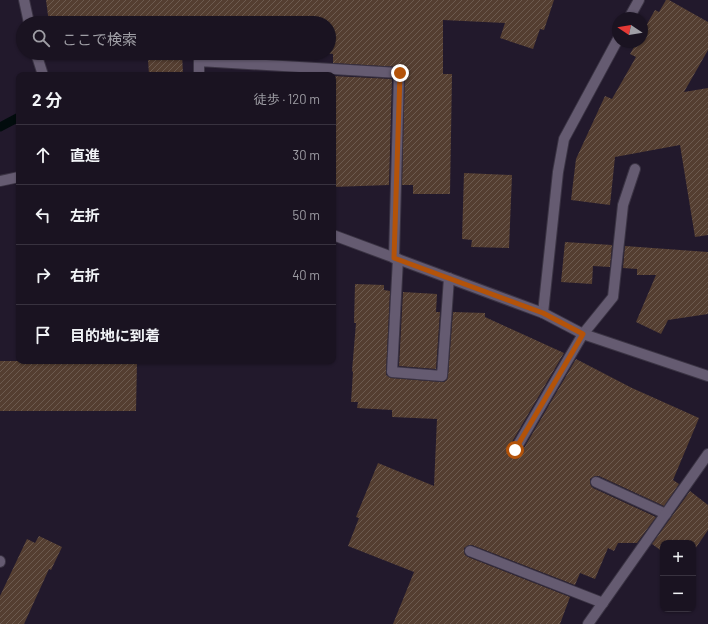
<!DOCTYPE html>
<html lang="ja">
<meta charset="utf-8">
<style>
body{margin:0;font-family:Barlow,"Noto Sans JP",sans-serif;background:#231c2a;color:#f1f3f6}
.controls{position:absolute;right:12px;bottom:12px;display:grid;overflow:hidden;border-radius:8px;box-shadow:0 1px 3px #0004}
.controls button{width:36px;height:36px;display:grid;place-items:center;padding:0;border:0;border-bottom:1px solid #38323f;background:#1a1321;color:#f1f3f6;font:20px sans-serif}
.compass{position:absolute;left:612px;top:12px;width:36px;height:36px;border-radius:50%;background:#1a1321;box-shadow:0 1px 3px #0004;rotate:282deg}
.stop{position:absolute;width:12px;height:12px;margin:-9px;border:3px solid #b45309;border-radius:50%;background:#fff}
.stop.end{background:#b45309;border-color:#fff;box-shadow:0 1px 4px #0008}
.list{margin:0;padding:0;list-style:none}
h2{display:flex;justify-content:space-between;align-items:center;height:52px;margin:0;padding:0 16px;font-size:17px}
h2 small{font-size:13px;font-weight:400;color:#9f9ea5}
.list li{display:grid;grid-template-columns:26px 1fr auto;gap:12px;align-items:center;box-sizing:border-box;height:60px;padding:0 16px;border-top:1px solid #38323f}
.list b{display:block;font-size:15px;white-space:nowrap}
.list em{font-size:13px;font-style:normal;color:#9f9ea5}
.icon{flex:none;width:22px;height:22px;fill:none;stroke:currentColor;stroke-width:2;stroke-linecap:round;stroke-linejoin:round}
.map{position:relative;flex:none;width:708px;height:624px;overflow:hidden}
.search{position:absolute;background:#1a1321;box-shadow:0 1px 3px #0004;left:16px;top:16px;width:320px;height:44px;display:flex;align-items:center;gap:10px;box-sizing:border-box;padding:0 14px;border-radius:22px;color:#9f9ea5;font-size:15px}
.panel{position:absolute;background:#1a1321;box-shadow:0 1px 3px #0004;left:16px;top:72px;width:320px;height:292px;border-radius:8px}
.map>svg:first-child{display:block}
</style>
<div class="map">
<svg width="708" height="624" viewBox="0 0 708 624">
<defs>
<pattern id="building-hatch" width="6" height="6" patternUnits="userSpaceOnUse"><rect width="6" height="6" fill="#543e31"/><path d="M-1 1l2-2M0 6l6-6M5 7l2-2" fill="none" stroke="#6c5a4f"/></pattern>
</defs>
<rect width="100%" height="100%" fill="#22192c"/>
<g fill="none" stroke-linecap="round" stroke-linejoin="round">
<path stroke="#020c0d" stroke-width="9" d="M0,127L19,117"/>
</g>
<g fill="url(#building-hatch)">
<path d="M46,0H554L544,30L540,29L533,49L500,38L505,23L443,20V74H452L450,194H413V185H402L405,70L403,68L399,67L333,63V54L324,53H329V23H143V17L105,23H49Z"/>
<path d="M666,0H669L708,22V50L684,92L708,88V235L695,237L680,145L615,157L610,205L571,200L576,159L605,96L612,99L636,57L630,54L637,42H642V33L655,10L659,12Z"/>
<path d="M144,53H182L183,75H149L148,59H144Z"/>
<path d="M333,76L392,79L389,185L333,187Z"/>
<path d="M464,173L512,175L509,248L471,247L472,240L462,239Z"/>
<path d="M565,242L612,245L610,267L593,266L592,284L561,282Z"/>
<path d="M625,246L708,252V314L668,320L661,334L636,322L656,275H637V269L623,268Z"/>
<path d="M355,284L384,285V290L390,291L386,372V375L391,378L441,382H444L447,380L448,376L453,312L485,313V317L564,353L509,447V453L512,456H518L521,453L576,359L632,388L699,418L673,480L679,484L664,506L599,476H595L590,479V483L591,486L593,488L656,517L637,543H618L614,551L608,548L595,579L580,573L575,585L472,545H469L464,548V552L465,555L468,557L570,597L560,624H393L414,572L348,546L359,518L356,517L378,463L434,486L437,419L392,417V410L357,408L358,402H351L353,372L352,371L356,323H354Z"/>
<path d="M403,292L437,294L436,312H440L436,369L399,366Z"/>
<path d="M0,361H137L136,411H0Z"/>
<path d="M690,491L708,505V530L693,552V543H663V552L652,544Z"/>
<path d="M39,536L62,547L51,570L49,569L24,624H0V596L27,539L35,543Z"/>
</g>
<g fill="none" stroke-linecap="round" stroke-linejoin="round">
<g stroke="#3b3444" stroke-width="12">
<g id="service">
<path d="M629,18L639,0"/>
<path d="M199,75V61L399,73L394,258"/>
<path d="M398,259L392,372L442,376L449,278"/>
<path d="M543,313L558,172L564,139L618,39"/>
<path d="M515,450L583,334L613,297L623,205L635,169"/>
<path d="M596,482L666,514"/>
<path d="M470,551L603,603"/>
<path d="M0,562V561"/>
</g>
</g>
<g stroke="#3b3444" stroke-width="12">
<g id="minor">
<path d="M24,0L29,23"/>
<path d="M36,53L43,75"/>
<path d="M0,181L19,177"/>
<path d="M333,235L543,313L583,334L708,376"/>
</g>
</g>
<g stroke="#3b3444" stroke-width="12">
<path id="tertiary" d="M588,624L708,454"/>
</g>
<use href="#service" stroke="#655b71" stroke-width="10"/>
<use href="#minor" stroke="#655b71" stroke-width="10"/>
<use href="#tertiary" stroke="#655b71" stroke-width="10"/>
</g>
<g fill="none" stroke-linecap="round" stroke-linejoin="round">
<path stroke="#b45309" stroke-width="5" d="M400,73L394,258L543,313L583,334L515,450"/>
</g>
</svg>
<div class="controls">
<button>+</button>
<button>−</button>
</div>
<svg class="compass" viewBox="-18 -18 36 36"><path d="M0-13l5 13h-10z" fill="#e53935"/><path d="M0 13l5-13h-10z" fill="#9f9ea5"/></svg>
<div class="stop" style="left:515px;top:450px"></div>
<div class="stop end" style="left:400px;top:73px"></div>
<div class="search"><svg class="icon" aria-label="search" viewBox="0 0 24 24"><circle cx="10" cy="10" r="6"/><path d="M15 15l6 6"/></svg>ここで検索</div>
<section class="panel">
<h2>2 分<small>徒歩 · 120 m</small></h2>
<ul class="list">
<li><svg class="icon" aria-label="ahead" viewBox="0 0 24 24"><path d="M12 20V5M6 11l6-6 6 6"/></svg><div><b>直進</b></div><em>30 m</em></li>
<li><svg class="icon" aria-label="left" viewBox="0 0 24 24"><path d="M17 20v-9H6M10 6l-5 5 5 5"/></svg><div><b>左折</b></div><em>50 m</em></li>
<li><svg class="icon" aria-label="right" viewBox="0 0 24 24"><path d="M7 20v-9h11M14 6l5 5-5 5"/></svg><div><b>右折</b></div><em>40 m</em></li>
<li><svg class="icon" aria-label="arrive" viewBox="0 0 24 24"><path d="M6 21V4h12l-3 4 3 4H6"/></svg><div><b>目的地に到着</b></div></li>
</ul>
</section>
</div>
